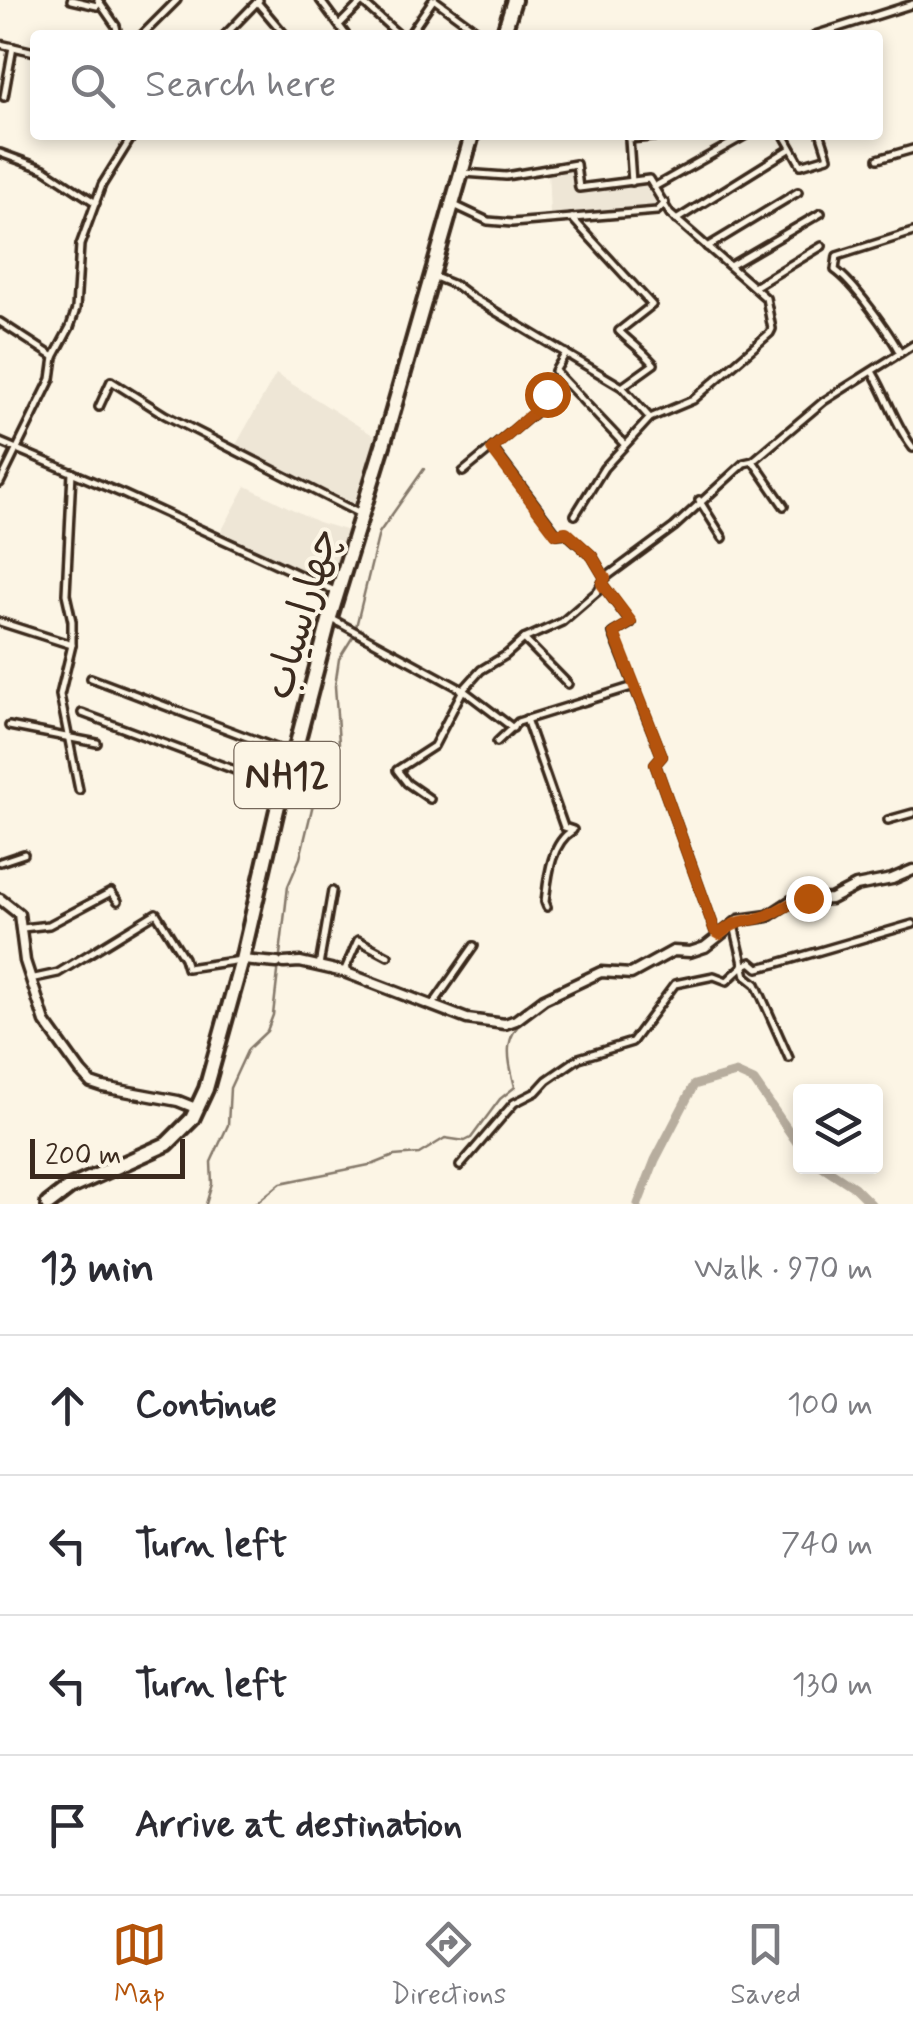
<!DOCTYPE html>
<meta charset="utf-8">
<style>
body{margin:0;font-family:Mynerve,"Playpen Sans Arabic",sans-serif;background:#f2f2f3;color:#2b2b33}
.controls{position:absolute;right:30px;bottom:30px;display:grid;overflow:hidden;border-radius:10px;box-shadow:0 5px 15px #0003}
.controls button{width:90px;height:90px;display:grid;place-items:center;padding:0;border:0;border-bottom:2px solid #e1e1e2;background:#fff;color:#2b2b33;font:50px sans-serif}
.scale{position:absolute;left:30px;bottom:25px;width:155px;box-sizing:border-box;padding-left:10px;border:5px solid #3b2a1e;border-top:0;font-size:28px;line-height:35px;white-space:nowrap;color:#3b2a1e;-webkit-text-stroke:8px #fcf5e5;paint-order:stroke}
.stop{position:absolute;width:30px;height:30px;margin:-22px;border:8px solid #b45309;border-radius:50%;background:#fff}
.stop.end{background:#b45309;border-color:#fff;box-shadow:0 2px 10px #0008}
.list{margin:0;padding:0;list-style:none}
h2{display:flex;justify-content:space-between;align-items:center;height:130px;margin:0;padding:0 40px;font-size:42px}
h2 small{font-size:32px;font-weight:400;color:#7c7c81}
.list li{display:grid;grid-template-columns:65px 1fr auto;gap:30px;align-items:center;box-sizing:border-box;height:140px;padding:0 40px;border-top:2px solid #e1e1e2}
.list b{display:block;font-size:38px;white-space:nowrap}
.list em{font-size:32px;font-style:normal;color:#7c7c81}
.icon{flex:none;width:55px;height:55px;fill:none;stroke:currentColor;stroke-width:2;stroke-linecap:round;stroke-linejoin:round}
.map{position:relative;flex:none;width:913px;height:1204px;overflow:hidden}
.search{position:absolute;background:#fff;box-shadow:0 5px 15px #0003;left:30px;right:30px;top:30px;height:110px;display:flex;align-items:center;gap:25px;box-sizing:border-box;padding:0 35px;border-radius:10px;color:#7c7c81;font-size:38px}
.sheet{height:690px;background:#fff}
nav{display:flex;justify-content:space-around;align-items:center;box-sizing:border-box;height:140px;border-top:2px solid #e1e1e2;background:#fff;font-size:28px;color:#7c7c81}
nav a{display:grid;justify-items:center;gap:5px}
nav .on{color:#b45309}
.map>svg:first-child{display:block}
</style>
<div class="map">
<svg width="913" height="1204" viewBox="0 0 913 1204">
<rect width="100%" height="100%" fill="#fcf5e5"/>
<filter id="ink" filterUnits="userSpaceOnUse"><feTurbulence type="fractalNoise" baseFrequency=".01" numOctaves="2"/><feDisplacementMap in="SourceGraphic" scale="20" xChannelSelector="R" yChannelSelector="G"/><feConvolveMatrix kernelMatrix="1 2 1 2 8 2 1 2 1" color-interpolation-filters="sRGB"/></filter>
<g filter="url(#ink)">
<g fill="#eee6d6">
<path d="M572,167L575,186L625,183L643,177L660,208L550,215L548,169Z"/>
<path d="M276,374L384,442L361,514L233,450Z"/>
<path d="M246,486L318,522L355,533L339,593L217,539Z"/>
</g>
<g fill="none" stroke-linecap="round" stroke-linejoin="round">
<g stroke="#85796b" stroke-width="2.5">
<path d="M853,891L890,884L912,874"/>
<path d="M692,955L709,950L715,944"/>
<path d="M558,996L592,980"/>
<path d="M206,1204L212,1184L211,1162L228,1125L230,1088L248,1049L267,1031L273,1015L288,886L300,858L321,771L326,757L339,743L335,686L339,659L354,635L379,533L424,469"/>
<path d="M255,1204L281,1183L374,1164L394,1156L419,1154L445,1138L465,1141L471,1138L500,1099L515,1087C507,1054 502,1036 531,1013"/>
</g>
<g stroke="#b7ad9e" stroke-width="9">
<path d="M822,1166L854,1187L871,1204"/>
<path d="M638,1204L655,1160L694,1085L736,1073L754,1081L800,1147"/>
</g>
<g stroke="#3b2a1e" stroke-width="12">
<g id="street">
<path d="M71,0L97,6L99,2"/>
<path d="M98,0L116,26L118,35"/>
<path d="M320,0L346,35"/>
<path d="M435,0L483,35"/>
<path d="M257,2L285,35"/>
<path d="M362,2L399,35"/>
<path d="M341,23L361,3"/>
<path d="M142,35L177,0"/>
<path d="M225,35L259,0"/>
<path d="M409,35L433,0"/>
<path d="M815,35L913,4"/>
<path d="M0,44L35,52"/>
<path d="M4,97L13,47"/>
<path d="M784,135L801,165L828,157L821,135"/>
<path d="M0,153L44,169L96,203"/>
<path d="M878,159L913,149"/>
<path d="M464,173L506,176L576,164L579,188L649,179L670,214L766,298L772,329L770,333L693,400L650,418L604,468L575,515"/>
<path d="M632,182L629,139L672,135"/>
<path d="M654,187L746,135"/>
<path d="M454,205L488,221L512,223L657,211L665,203"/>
<path d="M572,218L652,305L619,331C631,343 643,351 654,364L622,387"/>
<path d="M676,220L790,149"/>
<path d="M707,247L798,192"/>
<path d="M730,266L821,213"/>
<path d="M435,277L457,286L473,298L622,387L650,418"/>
<path d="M754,287L822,246"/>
<path d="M0,322L54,357"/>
<path d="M566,353L555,371L624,444"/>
<path d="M900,353C889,332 853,282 835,270L837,256L913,232"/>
<path d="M873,373C888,398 895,425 913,448"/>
<path d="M99,407L111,381L165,415L358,513"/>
<path d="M0,442L123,494L335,591"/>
<path d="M493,449L557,534L566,533L592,556L605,578"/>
<path d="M753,461L784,506"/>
<path d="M72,472L66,594L72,621V645L60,695L79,790"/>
<path d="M463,472L533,414L547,394"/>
<path d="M0,483L51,379L54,357L70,327L76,309L80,245L102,185L133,135"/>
<path d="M699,500L723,538"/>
<path d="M602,584L631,623L613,633L662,756L655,764L715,931L720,934"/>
<path d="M332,619L463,690L513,728"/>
<path d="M0,622L72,645"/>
<path d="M524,639L568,684"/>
<path d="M91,678L292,754"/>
<path d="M82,713L280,787"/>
<path d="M526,719L564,827L573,830C550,844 548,878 545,902L547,907"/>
<path d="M9,726L97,743"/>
<path d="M497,742L518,722L631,687"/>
<path d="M430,799L407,783L397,770L434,746L463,690L481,670L506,655L524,639L562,622L598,591L605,578L674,527L744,463L753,461L824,401L913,345"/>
<path d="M888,820L913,813"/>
<path d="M0,862L24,854"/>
<path d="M734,925L746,976L756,984L789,1058"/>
<path d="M23,928L49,925L111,892L118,901"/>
<path d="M319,966L332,891"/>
<path d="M344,972L358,940L388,956"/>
<path d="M30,979L58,973L156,913L184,958L187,968L241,960"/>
<path d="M432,1006L474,946"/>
<path d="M460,1166L514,1103L536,1092L547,1080L579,1058L632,1042L675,984L714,976L727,981L743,966L751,962L758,968L775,964L913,924"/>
</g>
</g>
<g stroke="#3b2a1e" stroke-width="15">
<g id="secondary">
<path d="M0,899L19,914L25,961L45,1022L81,1072L91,1083L103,1087L178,1101L198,1109"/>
<path d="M242,960L277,963"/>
<path d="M284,963L300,962L344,972L467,1019L505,1024L516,1020L544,999L601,972L631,974L673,951L690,952L705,947L739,920L768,916L791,901L831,899L856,886L892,879L913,870"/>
</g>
</g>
<g stroke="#3b2a1e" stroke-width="20">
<g id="highway">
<path d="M503,35L514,0"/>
<path d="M48,1204L69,1188L167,1144L192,1119L206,1089L242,960L282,788L294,755L330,617L384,442L472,135"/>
</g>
</g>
<use href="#street" stroke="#fcf5e5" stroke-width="5"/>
<use href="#secondary" stroke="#fcf5e5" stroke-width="8"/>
<use href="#highway" stroke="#fcf5e5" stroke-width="12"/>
</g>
</g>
<g fill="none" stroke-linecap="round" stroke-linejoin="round" filter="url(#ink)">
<path stroke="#b45309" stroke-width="12" d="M547,394L532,414L492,449L556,534L566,532L592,556L605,578L602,584L631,622L614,633L662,756L655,764L715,931L720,934C742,915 751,924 771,914C785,907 793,901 808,898"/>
</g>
<g text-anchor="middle" stroke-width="8" stroke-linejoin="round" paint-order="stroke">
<rect fill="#fcf5e5" stroke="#75675a" stroke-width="2.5" x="234.5" y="742" width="105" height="66" rx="8"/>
<g font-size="38" font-weight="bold" fill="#3b2a1e">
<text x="287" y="788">NH12</text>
</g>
<g font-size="40" fill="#3b2a1e" stroke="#fcf5e5">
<text transform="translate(300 613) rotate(-74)" y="14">چهاراسیاب</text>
</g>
</g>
</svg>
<div class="controls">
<button><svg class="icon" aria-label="layers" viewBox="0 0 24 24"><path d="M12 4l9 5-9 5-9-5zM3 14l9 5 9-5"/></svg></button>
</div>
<div class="scale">200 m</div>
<div class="stop" style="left:547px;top:394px"></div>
<div class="stop end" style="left:808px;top:898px"></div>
<div class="search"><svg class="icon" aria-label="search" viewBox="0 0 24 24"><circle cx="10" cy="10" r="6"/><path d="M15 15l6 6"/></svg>Search here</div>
</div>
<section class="sheet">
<h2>13 min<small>Walk · 970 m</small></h2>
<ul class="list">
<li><svg class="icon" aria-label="ahead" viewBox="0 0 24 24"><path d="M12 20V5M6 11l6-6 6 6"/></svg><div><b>Continue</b></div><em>100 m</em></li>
<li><svg class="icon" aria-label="left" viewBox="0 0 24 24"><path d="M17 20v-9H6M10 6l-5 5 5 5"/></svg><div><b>Turn left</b></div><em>740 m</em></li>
<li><svg class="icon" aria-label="left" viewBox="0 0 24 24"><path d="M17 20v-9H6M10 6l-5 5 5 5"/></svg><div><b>Turn left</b></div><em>130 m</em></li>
<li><svg class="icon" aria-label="arrive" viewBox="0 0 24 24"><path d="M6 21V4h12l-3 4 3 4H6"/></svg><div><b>Arrive at destination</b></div></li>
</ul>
</section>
<nav>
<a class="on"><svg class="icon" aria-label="map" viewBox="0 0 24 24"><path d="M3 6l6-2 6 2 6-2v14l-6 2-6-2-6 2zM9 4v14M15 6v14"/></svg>Map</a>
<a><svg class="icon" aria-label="directions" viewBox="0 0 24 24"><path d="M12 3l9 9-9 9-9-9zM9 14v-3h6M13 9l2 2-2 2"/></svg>Directions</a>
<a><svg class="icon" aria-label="saved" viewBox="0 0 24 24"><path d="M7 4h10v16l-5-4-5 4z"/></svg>Saved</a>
</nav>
